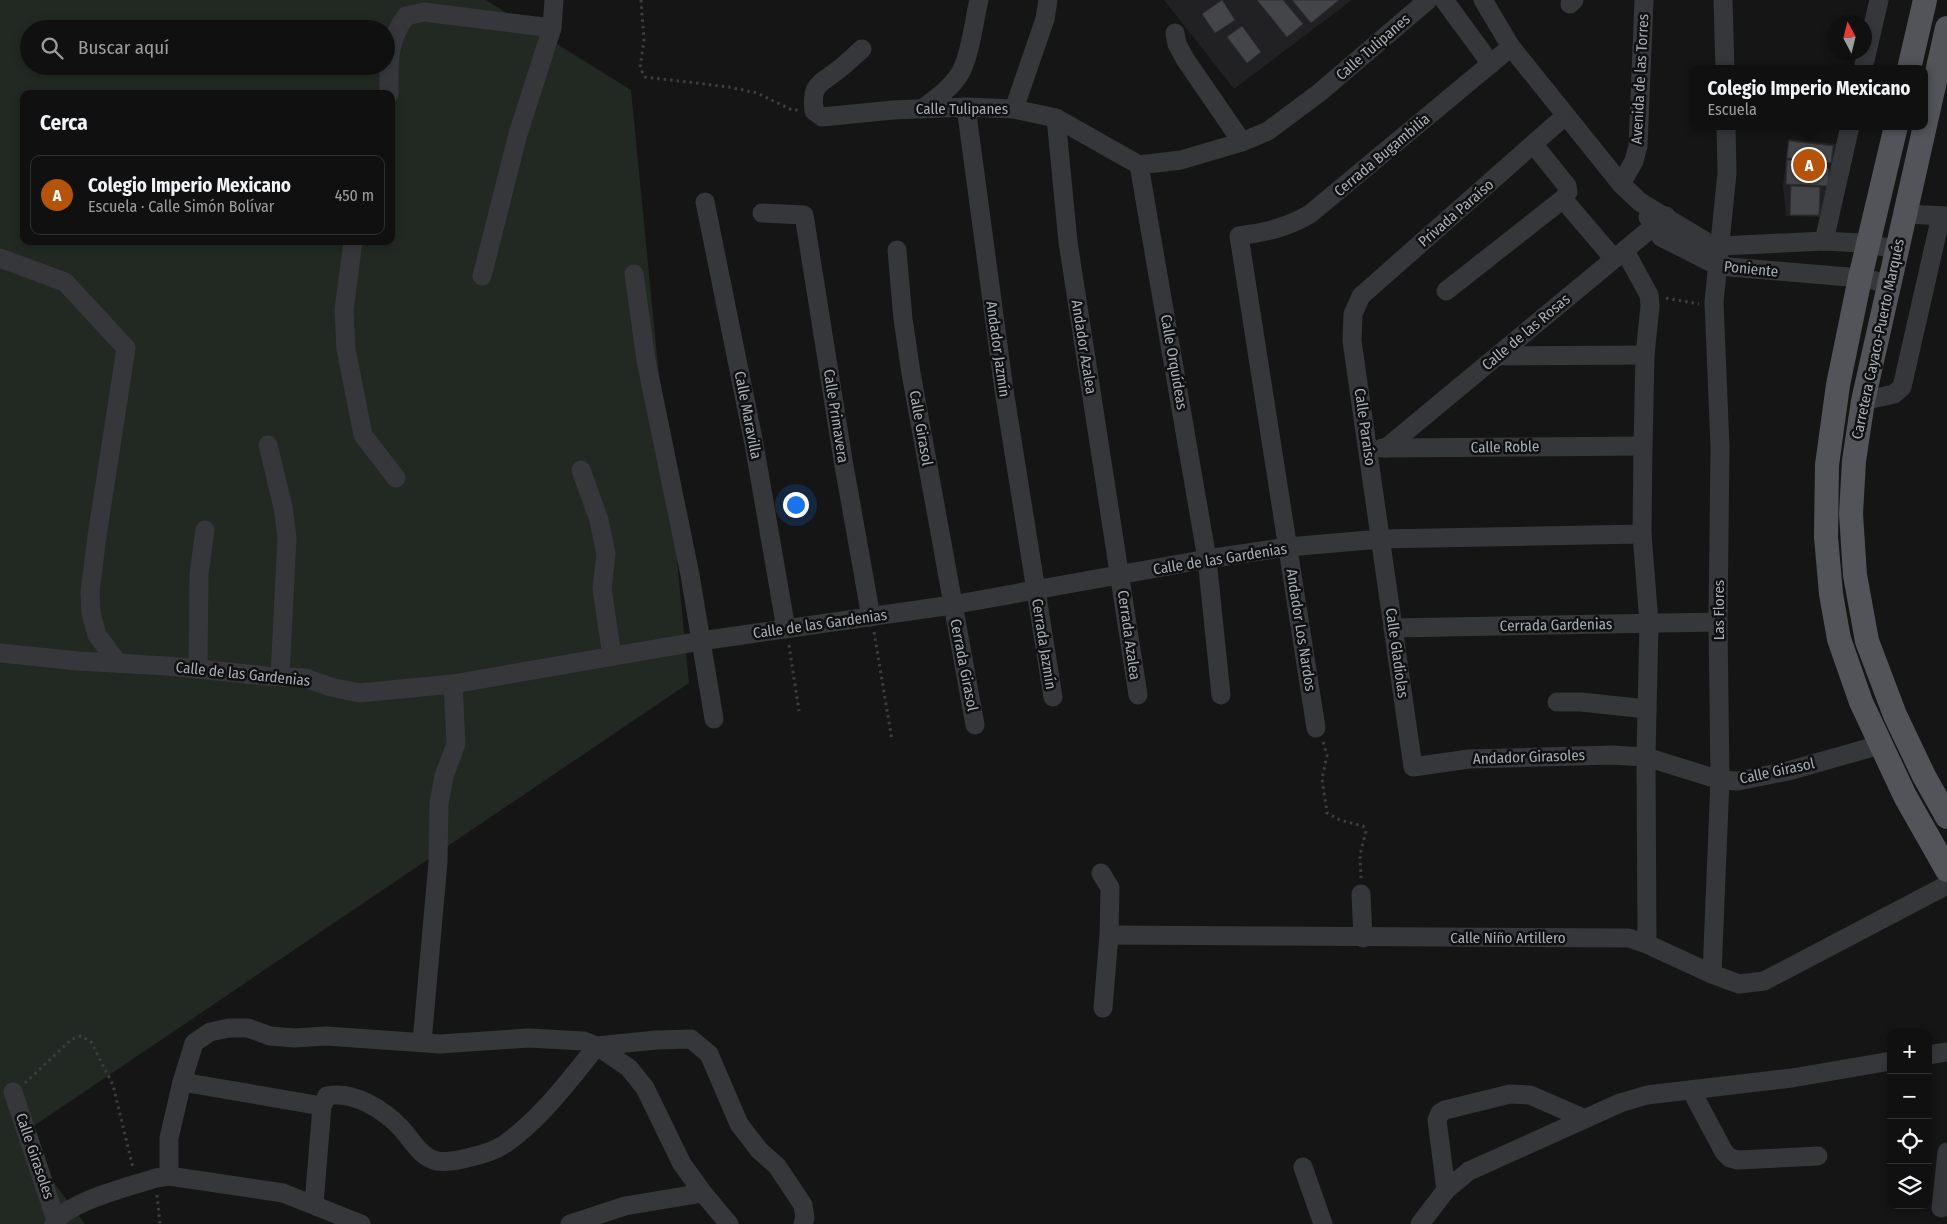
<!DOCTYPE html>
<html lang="es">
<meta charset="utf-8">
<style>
body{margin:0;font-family:"Fira Sans Condensed",sans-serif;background:#1e1e1e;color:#f1f3f6}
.controls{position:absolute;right:15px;bottom:15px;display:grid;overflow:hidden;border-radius:10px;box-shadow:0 2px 8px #0003}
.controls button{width:45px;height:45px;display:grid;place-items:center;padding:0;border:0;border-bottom:1px solid #303030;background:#101010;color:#f1f3f6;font:25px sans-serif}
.compass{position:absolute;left:1827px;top:15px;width:45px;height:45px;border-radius:50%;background:#101010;box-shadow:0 2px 8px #0003;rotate:353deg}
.you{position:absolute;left:795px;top:504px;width:18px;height:18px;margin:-12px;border:4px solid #fff;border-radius:50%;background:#1a73e8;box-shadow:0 0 0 8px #1a73e833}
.badge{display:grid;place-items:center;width:32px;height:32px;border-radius:50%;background:#b45309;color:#fff;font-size:16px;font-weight:700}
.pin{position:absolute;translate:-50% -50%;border:2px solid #fff;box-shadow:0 1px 5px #0006}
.popup{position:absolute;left:1690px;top:65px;width:238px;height:65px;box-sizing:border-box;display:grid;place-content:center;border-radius:10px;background:#101010;filter:drop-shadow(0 1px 4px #0005);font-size:16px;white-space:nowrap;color:#9c9d9f}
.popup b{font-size:19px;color:#f1f3f6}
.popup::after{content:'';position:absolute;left:50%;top:100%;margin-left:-10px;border:10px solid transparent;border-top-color:#101010}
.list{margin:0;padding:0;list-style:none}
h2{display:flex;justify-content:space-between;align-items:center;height:65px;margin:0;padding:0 20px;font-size:21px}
h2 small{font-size:16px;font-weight:400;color:#9c9d9f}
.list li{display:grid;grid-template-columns:32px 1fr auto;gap:15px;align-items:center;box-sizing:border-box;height:80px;margin:0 10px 10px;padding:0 10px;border:1px solid #303030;border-radius:10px}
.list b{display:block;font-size:19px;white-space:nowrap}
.list p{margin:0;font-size:16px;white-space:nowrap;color:#9c9d9f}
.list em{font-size:16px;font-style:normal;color:#9c9d9f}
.icon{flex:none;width:28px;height:28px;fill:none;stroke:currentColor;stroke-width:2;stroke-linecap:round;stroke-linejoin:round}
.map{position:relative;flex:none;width:1947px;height:1224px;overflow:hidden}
.search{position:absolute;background:#101010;box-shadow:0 2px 8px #0003;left:20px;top:20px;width:375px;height:55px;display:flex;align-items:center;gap:12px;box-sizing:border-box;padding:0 18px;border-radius:28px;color:#9c9d9f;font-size:19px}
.panel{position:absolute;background:#101010;box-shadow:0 2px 8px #0003;left:20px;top:90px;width:375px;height:155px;border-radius:10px}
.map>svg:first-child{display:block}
</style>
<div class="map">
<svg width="1947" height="1224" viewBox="0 0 1947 1224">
<rect width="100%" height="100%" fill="#151516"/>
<g fill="#212123">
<path d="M1164,0H1352L1234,89Z"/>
<path d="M1788,139L1836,144L1823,217L1786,216L1783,186Z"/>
</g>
<path fill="#212922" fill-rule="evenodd" d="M0,0H486L631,90L689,683L19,1136L85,1224H0ZM29,29H386V66H29ZM24,94H391V241H24Z"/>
<g fill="#444549" stroke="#2f2f32">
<path d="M1222,0L1235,20L1215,33L1202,14Z"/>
<path d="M1257,0H1283L1303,24L1287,37Z"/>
<path d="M1292,0H1339L1311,23Z"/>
<path d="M1242,26L1261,52L1247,63L1227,37Z"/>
<path d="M1789,141L1833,146L1831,163L1787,158Z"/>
<path d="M1787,160H1800V167L1829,168L1828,186L1786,184Z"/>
<path d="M1791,186L1820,187L1819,215H1790Z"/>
</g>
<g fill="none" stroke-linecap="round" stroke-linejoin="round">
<g stroke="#3c3e42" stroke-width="3" stroke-dasharray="2.5 4" stroke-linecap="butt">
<path d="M641,0L644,40L640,68L645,77L729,87L757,93L792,110H798"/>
<path d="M1666,298L1699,304"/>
<path d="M874,632L892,740"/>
<path d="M789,645L799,711"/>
<path d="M1323,742L1327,755L1322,779L1327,813L1340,820L1363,826L1366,831L1360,855L1361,878"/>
<path d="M25,1083L72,1039L81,1036L91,1042L113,1085L133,1168"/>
<path d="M157,1195L160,1224"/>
</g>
<g stroke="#36373b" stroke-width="19">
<path d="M1444,0L1491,64"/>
<path d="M1483,0L1511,47L1621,184L1640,202L1708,243L1721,246L1824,241L1861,243L1896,249"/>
<path d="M1723,0L1725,69"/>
<path d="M1570,4L1574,0"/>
<path d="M1175,33L1177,44L1185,59L1242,142"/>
<path d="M862,49C854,56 846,64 838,70C819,85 811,84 814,111L822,117L893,110L966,107L1014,109L1056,118L1139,165L1181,160L1242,142L1268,131L1319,93L1428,0"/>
<path d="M1863,69L1879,0"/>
<path d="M389,94C389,63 387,42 406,16L424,12L552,28"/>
<path d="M966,107L1004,390L1053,697"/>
<path d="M922,109C935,99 950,89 959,75C970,58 974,20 979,0"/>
<path d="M1014,109L1045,19L1048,0"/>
<path d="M1565,116L1361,296L1353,314L1352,341L1413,767L1469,759L1612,755L1646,757L1720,780L1738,781L1788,771L1880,745"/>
<path d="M1056,118L1068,242L1138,695"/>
<path d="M1139,165L1207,559L1221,695"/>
<path d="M1621,184L1634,161L1638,146L1644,0"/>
<path d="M1563,199L1614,259"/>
<path d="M705,202L754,444L786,629"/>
<path d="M762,213L804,215L843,460L871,617"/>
<path d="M1906,214L1947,216"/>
<path d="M1648,217L1661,237L1718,266L1860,278L1888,283"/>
<path d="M353,241L344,310L346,349L363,435L396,478"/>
<path d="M1824,241L1850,126"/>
<path d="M897,250L903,319L911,373L975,725"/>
<path d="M1625,251L1649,295L1650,306L1645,355L1643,446L1642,534L1649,623L1646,757L1647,944"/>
<path d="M0,258L65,282L126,348L97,536L90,592L91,613L97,635L118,663"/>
<path d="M634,274L646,360L690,575L714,719"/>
<path d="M482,276L518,134L552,28L554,0"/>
<path d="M1446,291L1563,199L1568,192L1567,186L1534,145"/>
<path d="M1497,356L1645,355"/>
<path d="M1863,401L1894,394L1902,387L1941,216"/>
<path d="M268,445L283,507L287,537L280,676"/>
<path d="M1382,448L1643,446"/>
<path d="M1386,448L1666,216"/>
<path d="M581,470L599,520L606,554L602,589L612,656"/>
<path d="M1393,628L1718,622"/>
<path d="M0,653L78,661L167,666L267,676L305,678L331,687L359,693L453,684L701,641L952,605L1207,559L1288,547L1381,539L1642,534"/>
<path d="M198,669L199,574L205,530"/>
<path d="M1557,702H1581L1647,709"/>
<path d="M1316,728L1239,236C1266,232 1286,228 1310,214L1511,47"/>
<path d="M1101,873L1110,888L1109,935L1103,1008"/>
<path d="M1361,894L1363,938"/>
<path d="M1109,935L1629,938L1647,944L1712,974L1739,984L1764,981L1947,885"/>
<path d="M1712,974L1720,780L1718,622L1720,447L1714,302L1727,173L1726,126"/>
<path d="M422,1042L438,862L439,803L444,776L456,744L453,684"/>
<path d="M1928,1055L1947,1052"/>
<path d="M182,1082L322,1106"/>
<path d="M1691,1090L1724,1152L1730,1158L1738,1160L1818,1156"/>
<path d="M13,1092L56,1220"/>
<path d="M1303,1167L1323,1224"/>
<path d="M169,1176V1138L182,1082L194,1043L210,1032L229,1028H248L270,1036L294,1038L326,1036L440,1044L528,1038L584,1041L597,1046L629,1068L645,1088L682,1164L703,1193L729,1224"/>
<path d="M1446,1190L1437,1120L1440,1113L1445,1110L1510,1094L1530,1095L1585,1119"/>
<path d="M314,1204L322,1106L327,1096C353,1090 384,1110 401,1128C412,1140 420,1157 437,1161C446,1163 458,1160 467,1158C481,1155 498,1150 509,1141C544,1115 570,1079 597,1046L656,1040L691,1039L709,1054L739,1124L759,1150L777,1166L803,1205L805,1218L803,1224"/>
<path d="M1941,1208L1947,1152"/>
<path d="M54,1224C65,1202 132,1186 156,1178L169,1176L283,1193L361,1224"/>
<path d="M570,1224L625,1206L703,1193"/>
<path d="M1420,1224L1446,1190L1469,1171L1620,1103L1647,1095L1792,1078L1891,1061"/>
</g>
<g stroke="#52545a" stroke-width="24">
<path d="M1947,28L1863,401L1854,461L1851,514L1855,575L1867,641L1895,715L1924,776L1947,817"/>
<path d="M1909,69L1925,0"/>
<path d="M1896,126L1860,278L1838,385L1827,465L1826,537L1831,594L1839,639L1861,702L1905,796L1947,870"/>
</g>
</g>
<g text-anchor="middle" stroke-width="5" stroke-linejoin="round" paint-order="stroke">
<g font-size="15" fill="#a7adb5" stroke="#101011">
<text transform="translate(1373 47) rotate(-41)" y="5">Calle Tulipanes</text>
<text transform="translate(1640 79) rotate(-87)" y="5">Avenida de las Torres</text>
<text x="962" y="114">Calle Tulipanes</text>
<text transform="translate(1382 155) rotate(-40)" y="5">Cerrada Bugambilia</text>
<text transform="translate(1456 213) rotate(-41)" y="5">Privada Paraíso</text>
<text transform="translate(1751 269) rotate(6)" y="5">Poniente</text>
<text transform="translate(1526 332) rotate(-40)" y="5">Calle de las Rosas</text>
<text transform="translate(1878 339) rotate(-78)" y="5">Carretera Cayaco-Puerto Marqués</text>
<text transform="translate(1084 347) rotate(81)" y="5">Andador Azalea</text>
<text transform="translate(998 349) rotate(82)" y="5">Andador Jazmín</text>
<text transform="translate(1174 362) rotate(80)" y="5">Calle Orquídeas</text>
<text transform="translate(748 415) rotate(79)" y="5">Calle Maravilla</text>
<text transform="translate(836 416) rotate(81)" y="5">Calle Primavera</text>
<text transform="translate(1365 427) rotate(82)" y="5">Calle Paraíso</text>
<text transform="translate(921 428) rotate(80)" y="5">Calle Girasol</text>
<text transform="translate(1505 447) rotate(-1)" y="5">Calle Roble</text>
<text transform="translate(1220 559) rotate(-9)" y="5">Calle de las Gardenias</text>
<text transform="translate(1719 610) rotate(-90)" y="5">Las Flores</text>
<text transform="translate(820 624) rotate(-8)" y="5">Calle de las Gardenias</text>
<text transform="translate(1556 625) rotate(-1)" y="5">Cerrada Gardenias</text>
<text transform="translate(1301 630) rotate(81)" y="5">Andador Los Nardos</text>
<text transform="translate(1129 635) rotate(82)" y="5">Cerrada Azalea</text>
<text transform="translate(1044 644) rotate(81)" y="5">Cerrada Jazmín</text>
<text transform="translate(1397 653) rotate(82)" y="5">Calle Gladiolas</text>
<text transform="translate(964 665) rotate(79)" y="5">Cerrada Girasol</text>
<text transform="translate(243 674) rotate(6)" y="5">Calle de las Gardenias</text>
<text transform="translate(1529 757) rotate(-2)" y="5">Andador Girasoles</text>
<text transform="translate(1777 771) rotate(-12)" y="5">Calle Girasol</text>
<text x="1508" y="943">Calle Niño Artillero</text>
<text transform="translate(35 1156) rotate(71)" y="5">Calle Girasoles</text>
</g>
</g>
</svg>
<div class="controls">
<button>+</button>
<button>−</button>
<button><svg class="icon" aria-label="locate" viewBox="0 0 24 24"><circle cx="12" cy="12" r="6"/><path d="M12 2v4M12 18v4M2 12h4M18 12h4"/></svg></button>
<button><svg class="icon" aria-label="layers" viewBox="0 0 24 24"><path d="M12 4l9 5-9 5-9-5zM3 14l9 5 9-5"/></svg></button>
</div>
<svg class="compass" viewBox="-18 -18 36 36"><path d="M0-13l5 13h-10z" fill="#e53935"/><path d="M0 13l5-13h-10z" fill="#9c9d9f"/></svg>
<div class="you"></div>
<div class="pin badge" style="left:1809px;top:165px">A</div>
<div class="popup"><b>Colegio Imperio Mexicano</b>Escuela</div>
<div class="search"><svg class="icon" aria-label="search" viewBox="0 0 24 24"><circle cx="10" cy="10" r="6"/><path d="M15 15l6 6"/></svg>Buscar aquí</div>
<section class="panel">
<h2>Cerca<small></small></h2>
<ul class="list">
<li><span class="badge">A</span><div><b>Colegio Imperio Mexicano</b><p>Escuela · Calle Simón Bolívar</p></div><em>450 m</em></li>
</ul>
</section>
</div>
